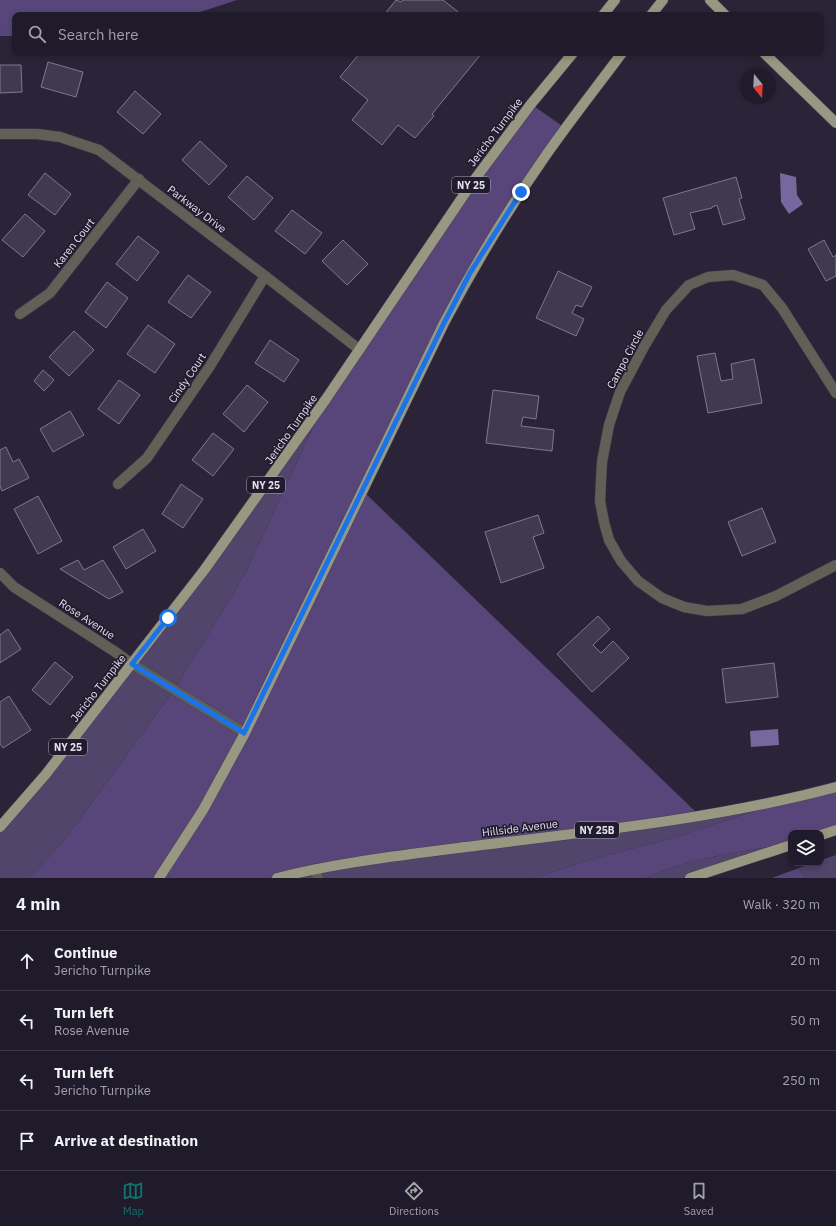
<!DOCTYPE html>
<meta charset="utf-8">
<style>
body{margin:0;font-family:"IBM Plex Sans",sans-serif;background:#282432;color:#f1f3f6}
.controls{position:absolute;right:12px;bottom:12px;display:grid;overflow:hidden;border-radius:8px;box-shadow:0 2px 6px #0003}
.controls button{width:36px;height:36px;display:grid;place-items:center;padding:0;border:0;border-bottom:1px solid #3d3947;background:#201b2a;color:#f1f3f6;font:20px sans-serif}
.compass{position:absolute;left:740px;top:68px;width:36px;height:36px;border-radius:50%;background:#201b2a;box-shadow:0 2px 6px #0003;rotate:162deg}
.stop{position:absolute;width:12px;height:12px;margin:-9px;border:3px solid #1a73e8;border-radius:50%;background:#fff}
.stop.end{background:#1a73e8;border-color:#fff;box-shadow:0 1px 4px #0008}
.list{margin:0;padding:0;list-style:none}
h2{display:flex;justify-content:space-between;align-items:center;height:52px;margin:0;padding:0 16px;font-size:17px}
h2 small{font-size:13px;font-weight:400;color:#a2a1a8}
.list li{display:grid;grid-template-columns:26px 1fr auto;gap:12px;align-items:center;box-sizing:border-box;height:60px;padding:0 16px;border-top:1px solid #3d3947}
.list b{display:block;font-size:15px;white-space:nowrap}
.list p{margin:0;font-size:13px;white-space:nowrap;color:#a2a1a8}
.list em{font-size:13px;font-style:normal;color:#a2a1a8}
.icon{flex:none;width:22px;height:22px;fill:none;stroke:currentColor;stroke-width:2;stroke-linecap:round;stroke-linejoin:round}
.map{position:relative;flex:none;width:836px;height:878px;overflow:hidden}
.search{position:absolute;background:#201b2a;box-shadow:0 2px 6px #0003;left:12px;right:12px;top:12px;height:44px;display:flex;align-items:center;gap:10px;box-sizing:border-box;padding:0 14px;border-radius:8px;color:#a2a1a8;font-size:15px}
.sheet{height:292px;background:#201b2a}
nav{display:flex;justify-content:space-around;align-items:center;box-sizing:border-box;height:56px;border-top:1px solid #3d3947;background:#201b2a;font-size:11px;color:#a2a1a8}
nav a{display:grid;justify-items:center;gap:2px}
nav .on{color:#0f766e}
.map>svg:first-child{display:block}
</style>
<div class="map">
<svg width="836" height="878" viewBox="0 0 836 878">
<rect width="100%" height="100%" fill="#2b2438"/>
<g fill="#51456b">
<path d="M326,399L245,574L174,690L64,841L29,878H0V827L46,774Z"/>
<path d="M794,798L673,838L586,861L534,878H277Z"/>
<path d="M791,843L690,878H645C690,857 742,852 791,843Z"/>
<path d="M836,855V878H805L799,868L813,863H821V860Z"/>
</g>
<g fill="#58467b">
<path d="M0,0H237L191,15H15V36H0Z"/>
<path d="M531,104L565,128L501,223L363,491L700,816L277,878H29L64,841L174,690L245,574L326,399Z"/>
<path d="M836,787V830L821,833H791V843C742,852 690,857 645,878H534L586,861L673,838L794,798Z"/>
<path d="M799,868L805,878H772Z"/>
</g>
<g fill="#78669e">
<path d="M780,173L796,177L797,195L803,204L789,214L781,202Z"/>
<path d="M778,729L779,745L751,747L750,731Z"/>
</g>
<g fill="#413a4f" stroke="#7e778f">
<path d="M396,0L401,2L403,0H443L462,15H384Z"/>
<path d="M360,53H482L432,114L434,116L415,138L398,125L382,145L352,120L368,100L340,77Z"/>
<path d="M48,62L83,72L76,97L41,87Z"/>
<path d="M0,65H21L22,92L0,93Z"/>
<path d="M135,91L161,114L143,134L117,112Z"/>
<path d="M200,141L227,166L209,185L182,160Z"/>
<path d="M45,173L71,194L55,215L28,195Z"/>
<path d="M247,176L273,198L254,220L228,197Z"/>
<path d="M736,177L742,198L739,199L745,219L723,225L717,205L712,207V208L690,213L695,229L674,235L663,198Z"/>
<path d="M292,210L322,233L305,254L275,231Z"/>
<path d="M25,214L45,231L23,257L2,240Z"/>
<path d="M138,236L159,252L137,281L116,264Z"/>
<path d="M343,240L368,264L347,285L322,261Z"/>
<path d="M824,240L833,257L836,255V276L826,281L808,249Z"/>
<path d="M558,271L592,287L582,307L576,305L572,313L584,319L576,336L536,318Z"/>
<path d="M188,275L211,292L191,318L168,302Z"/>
<path d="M107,282L128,298L106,328L85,312Z"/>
<path d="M148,325L175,344L155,373L127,354Z"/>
<path d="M74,331L94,350L69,376L49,357Z"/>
<path d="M270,340L299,360L284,382L255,363Z"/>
<path d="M715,353L721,381L733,379L731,364L754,359L762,403L708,413L697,356Z"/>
<path d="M43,370L54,380L44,391L34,381Z"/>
<path d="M119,380L140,395L119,424L98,409Z"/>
<path d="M247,385L268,402L244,432L223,414Z"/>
<path d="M493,390L539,396L536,419L523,417L521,426L554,430L552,451L486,443Z"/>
<path d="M70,411L84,435L53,452L40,429Z"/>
<path d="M213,433L234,449L213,476L192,460Z"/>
<path d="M6,447L13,462L19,459L29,478L2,491L0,486V450Z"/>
<path d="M181,484L203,499L183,528L162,514Z"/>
<path d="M38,496L62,541L38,554L14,509Z"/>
<path d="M762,508L776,542L742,556L728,522Z"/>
<path d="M538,515L544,533L533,537L544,568L501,583L485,532Z"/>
<path d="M143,529L156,551L126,569L113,547Z"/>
<path d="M78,560L84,570L103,560L123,592L109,599L60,569Z"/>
<path d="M598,616L610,629L593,645L601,653L613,641L629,658L592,692L557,654Z"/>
<path d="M8,629L21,649L0,663V635Z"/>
<path d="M55,662L73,677L50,705L32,690Z"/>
<path d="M774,663L778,697L726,703L722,669Z"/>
<path d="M9,696L31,730L3,748L0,744V702Z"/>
</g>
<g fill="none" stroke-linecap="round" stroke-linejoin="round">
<g stroke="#484255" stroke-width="11">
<g id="minor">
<path d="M0,134H37L60,137L99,150L265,276L360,350"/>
<path d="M20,314L50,293L139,179"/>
<path d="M836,393L782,308L763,285L733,275L708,277L689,285L666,310L645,345L620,392L609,425L602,462L600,501L604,522L609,540L621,561L638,581L662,598L684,607L707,611L742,609L776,596L836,565"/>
<path d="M118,484L147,458L210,366L265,276"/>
<path d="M0,573L14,587L117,653L132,664L245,733"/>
<path d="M315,869L318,878"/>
</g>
</g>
<g stroke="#484255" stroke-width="11">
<g id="major">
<path d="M710,0L725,15"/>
<path d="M603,15L615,0"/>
<path d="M651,15L663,0"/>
<path d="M764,53L836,123"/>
<path d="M0,827L46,774L205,569L326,399L472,183L531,104L573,53"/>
<path d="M821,835L836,830"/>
<path d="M159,878L203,810L245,733L444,323C474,266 507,211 544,158C569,122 596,88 622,53"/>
<path d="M277,878C336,863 397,856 458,848C585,832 712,820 836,787"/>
<path d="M690,878L791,845"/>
</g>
</g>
<use href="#minor" stroke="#606056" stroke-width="10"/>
<use href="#major" stroke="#989882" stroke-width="10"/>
</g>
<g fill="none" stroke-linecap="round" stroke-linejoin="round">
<path stroke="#1a73e8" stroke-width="5" d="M168,618L132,664L244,733L444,323L470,273L521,192"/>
</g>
<g text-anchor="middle" stroke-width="3.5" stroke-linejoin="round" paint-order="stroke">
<g fill="#211b2e" stroke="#a9a5b4" stroke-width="1">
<rect x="452" y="177" width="38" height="16" rx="3"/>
<rect x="247" y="477" width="38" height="16" rx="3"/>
<rect x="49" y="739" width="38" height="16" rx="3"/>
<rect x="575" y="822" width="44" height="16" rx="3"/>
</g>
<g font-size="10" font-weight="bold" fill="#e3e0ed">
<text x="471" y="189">NY 25</text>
<text x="266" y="489">NY 25</text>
<text x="68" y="751">NY 25</text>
<text x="597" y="834">NY 25B</text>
</g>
<g font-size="11" fill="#e3e0ed" stroke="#211b2e">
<text transform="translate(495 132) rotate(-53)" y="4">Jericho Turnpike</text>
<text transform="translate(197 209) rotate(37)" y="4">Parkway Drive</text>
<text transform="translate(74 243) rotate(-52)" y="4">Karen Court</text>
<text transform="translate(625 359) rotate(-62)" y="4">Campo Circle</text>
<text transform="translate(187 378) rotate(-56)" y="4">Cindy Court</text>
<text transform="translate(291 429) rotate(-55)" y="4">Jericho Turnpike</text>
<text transform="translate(87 619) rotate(33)" y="4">Rose Avenue</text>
<text transform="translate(98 688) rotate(-52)" y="4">Jericho Turnpike</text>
<text transform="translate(520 828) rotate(-7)" y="4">Hillside Avenue</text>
</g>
</g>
</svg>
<div class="controls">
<button><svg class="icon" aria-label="layers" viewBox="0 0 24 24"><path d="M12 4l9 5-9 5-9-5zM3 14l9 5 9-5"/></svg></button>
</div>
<svg class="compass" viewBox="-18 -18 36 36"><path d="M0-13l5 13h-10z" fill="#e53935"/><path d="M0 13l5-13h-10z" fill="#a2a1a8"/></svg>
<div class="stop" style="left:168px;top:618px"></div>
<div class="stop end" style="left:521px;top:192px"></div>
<div class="search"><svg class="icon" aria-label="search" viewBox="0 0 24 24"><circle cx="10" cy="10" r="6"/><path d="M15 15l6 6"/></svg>Search here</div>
</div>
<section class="sheet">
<h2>4 min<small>Walk · 320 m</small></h2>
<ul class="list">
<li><svg class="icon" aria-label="ahead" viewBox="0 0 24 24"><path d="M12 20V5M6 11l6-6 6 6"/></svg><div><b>Continue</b><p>Jericho Turnpike</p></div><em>20 m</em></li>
<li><svg class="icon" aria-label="left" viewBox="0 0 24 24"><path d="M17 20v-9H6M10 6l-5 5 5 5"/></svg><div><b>Turn left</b><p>Rose Avenue</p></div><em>50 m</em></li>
<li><svg class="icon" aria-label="left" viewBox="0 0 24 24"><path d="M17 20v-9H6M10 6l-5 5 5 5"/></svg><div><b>Turn left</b><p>Jericho Turnpike</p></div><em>250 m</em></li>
<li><svg class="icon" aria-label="arrive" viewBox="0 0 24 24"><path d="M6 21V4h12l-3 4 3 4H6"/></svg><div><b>Arrive at destination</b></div></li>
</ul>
</section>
<nav>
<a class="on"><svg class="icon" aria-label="map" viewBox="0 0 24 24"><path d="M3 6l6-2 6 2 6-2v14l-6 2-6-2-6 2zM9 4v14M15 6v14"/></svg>Map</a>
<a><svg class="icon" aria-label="directions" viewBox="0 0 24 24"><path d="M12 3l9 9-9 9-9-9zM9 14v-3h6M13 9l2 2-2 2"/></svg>Directions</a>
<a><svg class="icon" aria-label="saved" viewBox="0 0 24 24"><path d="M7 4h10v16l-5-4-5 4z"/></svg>Saved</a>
</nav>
